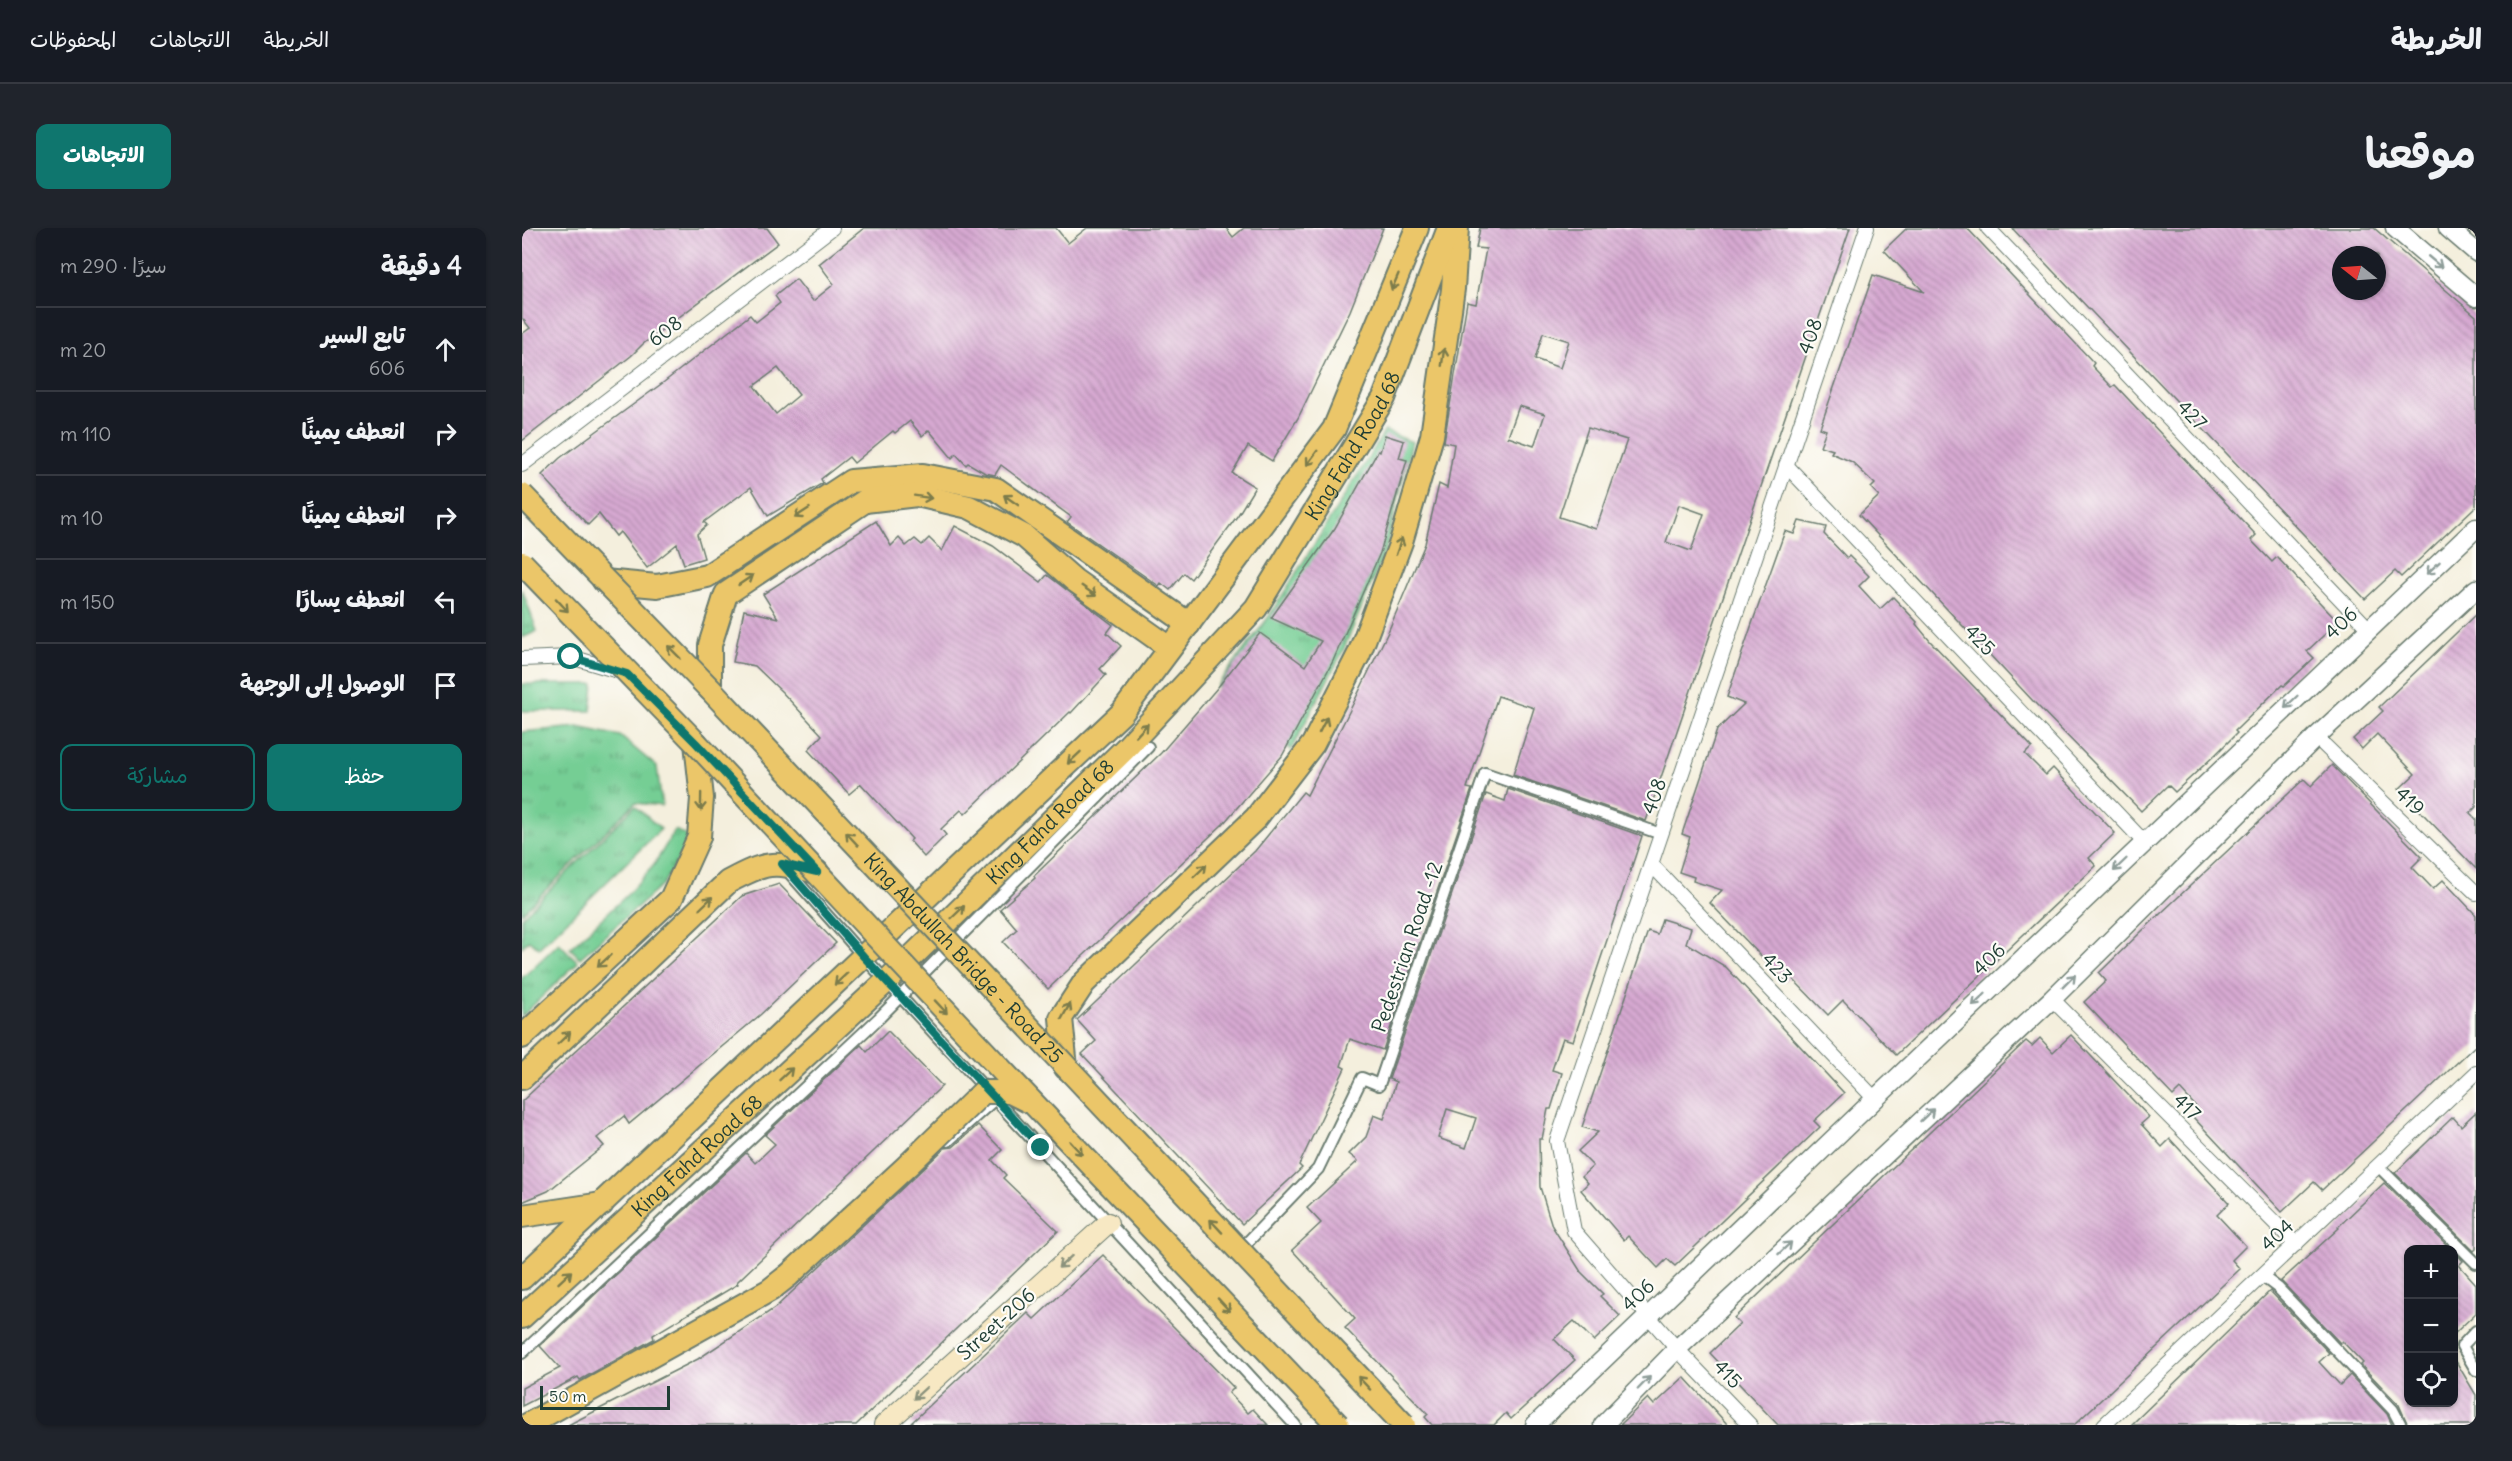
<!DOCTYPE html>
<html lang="ar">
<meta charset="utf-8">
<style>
body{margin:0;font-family:Delius,"Playpen Sans Arabic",sans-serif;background:#20242c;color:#f1f3f6;direction:rtl}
.controls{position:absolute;right:18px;bottom:18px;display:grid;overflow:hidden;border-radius:12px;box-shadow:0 2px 4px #0004}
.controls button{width:54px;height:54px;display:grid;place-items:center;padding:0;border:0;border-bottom:2px solid #363941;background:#171b24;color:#f1f3f6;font:30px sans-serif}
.compass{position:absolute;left:1810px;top:18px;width:54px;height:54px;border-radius:50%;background:#171b24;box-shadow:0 2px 4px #0004;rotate:287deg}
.scale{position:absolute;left:18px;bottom:15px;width:130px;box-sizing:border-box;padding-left:6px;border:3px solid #1f3d34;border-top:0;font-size:16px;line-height:21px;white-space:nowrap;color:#1f3d34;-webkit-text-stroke:4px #fdfcf7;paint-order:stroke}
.stop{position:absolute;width:18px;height:18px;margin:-14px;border:4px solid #0f766e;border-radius:50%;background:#fff}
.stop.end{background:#0f766e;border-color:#fff;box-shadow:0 2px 6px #0008}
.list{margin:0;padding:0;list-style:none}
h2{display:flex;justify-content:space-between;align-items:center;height:78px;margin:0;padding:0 24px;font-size:26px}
h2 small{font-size:20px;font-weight:400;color:#9ea1a6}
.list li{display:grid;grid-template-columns:39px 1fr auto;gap:18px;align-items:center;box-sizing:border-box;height:84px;padding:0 24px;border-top:2px solid #363941}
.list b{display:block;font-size:22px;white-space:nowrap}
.list p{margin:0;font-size:20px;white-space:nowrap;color:#9ea1a6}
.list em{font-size:20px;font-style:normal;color:#9ea1a6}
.actions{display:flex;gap:12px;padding:18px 24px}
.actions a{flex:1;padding:14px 0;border:2px solid #0f766e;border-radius:12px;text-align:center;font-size:21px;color:#0f766e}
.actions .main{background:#0f766e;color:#fff}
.icon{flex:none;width:33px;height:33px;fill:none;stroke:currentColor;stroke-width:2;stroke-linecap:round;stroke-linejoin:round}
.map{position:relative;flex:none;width:1954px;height:1197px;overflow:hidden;direction:ltr;border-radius:12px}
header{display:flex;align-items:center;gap:36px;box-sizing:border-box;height:84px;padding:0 30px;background:#171b24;border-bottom:2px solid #363941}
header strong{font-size:28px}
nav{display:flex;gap:33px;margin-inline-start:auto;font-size:21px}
.intro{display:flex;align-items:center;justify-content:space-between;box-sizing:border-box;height:144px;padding:0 36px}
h1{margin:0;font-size:42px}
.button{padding:15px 27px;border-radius:12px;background:#0f766e;color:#fff;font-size:21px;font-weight:700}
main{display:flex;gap:36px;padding:0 36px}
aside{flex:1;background:#171b24;border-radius:12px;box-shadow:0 2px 4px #0004}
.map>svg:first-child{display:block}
</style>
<header>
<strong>الخريطة</strong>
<nav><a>الخريطة</a><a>الاتجاهات</a><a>المحفوظات</a></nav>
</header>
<div class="intro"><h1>موقعنا</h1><a class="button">الاتجاهات</a></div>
<main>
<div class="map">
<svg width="1954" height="1197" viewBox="0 0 1954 1197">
<defs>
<pattern id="park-tufts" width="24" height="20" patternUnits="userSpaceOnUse" patternTransform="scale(1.5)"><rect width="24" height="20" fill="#74ce94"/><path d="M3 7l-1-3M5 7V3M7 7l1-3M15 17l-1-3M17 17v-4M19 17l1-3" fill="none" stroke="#5fa87a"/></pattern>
<pattern id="building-back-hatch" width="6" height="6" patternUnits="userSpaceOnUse" patternTransform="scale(1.5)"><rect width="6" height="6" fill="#d7a9d2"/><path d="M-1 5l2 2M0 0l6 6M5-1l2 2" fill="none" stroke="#ae8bab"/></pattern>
</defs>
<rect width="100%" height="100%" fill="#fdfcf7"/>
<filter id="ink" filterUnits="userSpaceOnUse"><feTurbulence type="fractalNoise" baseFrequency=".0167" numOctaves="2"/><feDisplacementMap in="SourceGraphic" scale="12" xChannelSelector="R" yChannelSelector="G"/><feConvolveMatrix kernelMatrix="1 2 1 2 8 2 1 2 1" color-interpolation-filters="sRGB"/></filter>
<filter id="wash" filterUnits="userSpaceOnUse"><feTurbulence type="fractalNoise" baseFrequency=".008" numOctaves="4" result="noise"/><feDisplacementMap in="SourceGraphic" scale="24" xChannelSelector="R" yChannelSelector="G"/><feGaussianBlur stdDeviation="1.35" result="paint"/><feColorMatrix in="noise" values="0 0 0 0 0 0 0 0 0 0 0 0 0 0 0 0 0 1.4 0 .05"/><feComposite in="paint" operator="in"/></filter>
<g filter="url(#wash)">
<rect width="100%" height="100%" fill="#f4efdd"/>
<g fill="url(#park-tufts)" stroke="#4a8664" stroke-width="1.5">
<path d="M863,203L890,214L863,323L821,423L769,522L695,458L748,387Z"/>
<path d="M0,361L15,403L0,410Z"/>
<path d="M0,456H72L69,483H0Z"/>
<path d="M56,499L98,508L135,539L140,578L113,575L0,685V504Z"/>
<path d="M113,578L139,601L17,720L7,712L0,719V689Z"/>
<path d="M153,602L167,609L159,627L140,657L58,730L48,720L105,667L132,637Z"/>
<path d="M37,715L56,734L0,788V750Z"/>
</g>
<g id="blocks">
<g fill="url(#building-back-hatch)" fill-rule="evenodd">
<path d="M0,0H245L256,15L121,116L109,128L0,213V106L8,100L0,90Z"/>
<path d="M342,0H534L546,15L565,0H704L711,9L722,0H861L828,83L776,190L750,233L726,218L710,245L733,259L716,287L669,351L662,345L648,362L639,355L637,358L545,294L549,289L479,237L473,247L463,245L446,235L444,237L434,226L430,230L407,202L400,208L388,193L373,205L371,203L332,235L327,229L299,251L301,255L246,288L229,259L182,294L185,297L175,306L182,330L162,336L155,316L125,340L98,304L94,308L77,286L66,297L20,247L38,230L142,154L228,87L234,94L258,75L253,68L274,51L291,73L312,56L297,36ZM256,140L277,167L254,186L232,158Z"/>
<path d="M958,0H1328L1124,593L991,547L1012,480L976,468L945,560L950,561L861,822L828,811L819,838L823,840L777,937L780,940L720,996L560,826L574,813L555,792L733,623L781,564L785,567L830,478L866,404L903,316L917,256L925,260L932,216L922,214L945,74L954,76L964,21L954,20ZM1021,105L1047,113L1038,140L1013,131ZM997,178L1023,186L1012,218L986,209ZM1066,200L1105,212L1074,301L1037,289ZM1157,277L1182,286L1169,323L1144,314Z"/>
<path d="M1385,0H1445L1572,135L1570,138L1590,159L1593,157L1734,307L1729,312L1750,334L1755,329L1816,394L1785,423L1792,430L1762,458L1760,457L1713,503L1715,505L1694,526L1653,564L1646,557L1619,583L1511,473L1337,287L1357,268L1349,260L1353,256L1330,234L1309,225L1311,222L1298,218L1304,202L1298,200L1351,47L1402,64L1362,22Z"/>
<path d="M1490,0H1852L1954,88V278L1879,349L1873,343L1843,371ZM1819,27H1855V63H1819Z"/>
<path d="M863,207L882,213L877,230L885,232L858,325L811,433L760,528L701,596L526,761L481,714L495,701L478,681L513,650L512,648L639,525L696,459L738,405L783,438L799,413L749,390L813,300L856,223L858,224Z"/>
<path d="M354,293L369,318L377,310L384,318L393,311L400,317L407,310L420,323L433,298L471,318L519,354L525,347L591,397L585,405L599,418L578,441L584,447L549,485L548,484L443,586L439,582L419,601L424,607L402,629L388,613L390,611L339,556L327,566L286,522L300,507L260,464L233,438L211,434L222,382L256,390L241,366Z"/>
<path d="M1277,293L1304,299L1302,306L1325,330L1327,328L1347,348L1337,358L1358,381L1371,369L1395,394L1394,396L1408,413L1510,519L1503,526L1524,547L1531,540L1593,605L1567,630L1574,638L1374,827L1321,772L1306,787L1268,748L1263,753L1188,675L1200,662L1171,653L1172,649L1157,644L1168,609L1160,606L1195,502L1222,476L1205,469L1232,390L1263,303L1272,306Z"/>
<path d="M1954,386V579L1948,585L1954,591V641L1877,561L1893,546L1855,506L1840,521L1831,511L1861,483L1857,479Z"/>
<path d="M1810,537L1900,629L1890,639L1911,661L1921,652L1954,687V817L1800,962L1792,954L1760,984L1671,889L1678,883L1658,861L1651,868L1562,774L1584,753L1577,745L1620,703L1782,551L1789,558Z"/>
<path d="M986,561L1120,608L1051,813L1041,810L1030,842L1040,845L1029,881H1026L1020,911H1017L1018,959L1030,998L1059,1044L1081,1066L1078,1068L1098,1088L1072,1113L1052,1093L1032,1111L1053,1132L989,1191L984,1185L972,1197H910L903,1189L906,1186L823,1100L833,1091L770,1022L799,995L785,980L836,933L827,926L844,909L852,887L862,891L874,854L867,851L964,566L983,573ZM925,881L954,890L944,920L916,910Z"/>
<path d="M257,656L314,715L238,787L107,896L102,888L75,910L82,918L26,963L0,974V873L220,668Z"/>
<path d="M1140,691L1169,700L1164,715L1204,739L1322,865L1292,893L1298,899L1153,1038L1145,1031L1136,1040L1106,1008L1102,1012L1059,962L1066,955L1060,948L1071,938L1056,923L1076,904L1060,899L1126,703L1135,706Z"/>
<path d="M366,803L420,858L215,1054L216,1056L131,1107L132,1111L58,1152L56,1149L0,1178V1160L38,1140L18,1118L224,925L233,935L253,916L243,907L339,817L345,824Z"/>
<path d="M1549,807L1627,889L1619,896L1640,919L1648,911L1707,975L1695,987L1724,1018L1710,1032L1718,1041L1552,1197H1256L1188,1125L1218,1096L1212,1090L1504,813L1510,818L1518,810L1531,824Z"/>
<path d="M1954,884V1021L1952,1023L1873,945L1931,889L1939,898Z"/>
<path d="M456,897L480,922L470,932L484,947L481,950L536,1003L334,1197H46L176,1131L253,1080L423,920L431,919Z"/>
<path d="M1862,955L1930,1022H1887V1174H1932V1130L1954,1167V1197H1886L1877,1177L1839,1137L1841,1135L1820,1113L1818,1115L1759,1053L1817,1000L1816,999Z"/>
<path d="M1932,1023L1941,1033L1937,1037L1954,1056V1085L1932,1106Z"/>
<path d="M581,1027L712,1160L707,1165L726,1185L731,1181L746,1197H387L506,1085L512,1091Z"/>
<path d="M1748,1063L1807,1125L1797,1134L1818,1157L1828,1147L1865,1186L1870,1197H1609Z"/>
<path d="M1162,1149L1206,1197H1098L1126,1170L1132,1177Z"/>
</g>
</g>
</g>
<g filter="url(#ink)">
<use href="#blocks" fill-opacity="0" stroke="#6a7b6f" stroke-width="1.5"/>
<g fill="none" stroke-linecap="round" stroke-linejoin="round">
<g stroke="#6a7b6f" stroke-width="14">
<g id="pedestrian">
<path d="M264,641L342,729L773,1197"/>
<path d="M426,913L473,871"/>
<path d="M1856,938L1954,1035"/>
<path d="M717,1023L796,941L840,850L857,857L963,545L1139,606"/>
<path d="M1740,1048L1756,1060L1871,1182L1879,1197"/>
<path d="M1954,1103L1940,1118L1954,1142"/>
<path d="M0,1125L357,790L626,519"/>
</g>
</g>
<g stroke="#6a7b6f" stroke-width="16">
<g id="minor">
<path d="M1466,0L1846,400"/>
<path d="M0,237L310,0"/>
<path d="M1264,237L1622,614"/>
<path d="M0,431L49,429L103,445"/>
<path d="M1794,509L1954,665"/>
<path d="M1129,636L1353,871"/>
<path d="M1530,771L1774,1016"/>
<path d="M1228,1197L1155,1121L1052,1003L1035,913L1345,0"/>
<path d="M1582,1197L1954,845"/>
</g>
</g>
<g stroke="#6a7b6f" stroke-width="21">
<g id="tertiary">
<path d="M1873,0L1954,69"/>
<path d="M1926,0L1954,24"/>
<path d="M1013,1197L1353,871L1954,300"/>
<path d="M1081,1197L1155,1121L1530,771L1794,509L1954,361"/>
</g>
</g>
<g stroke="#6a7b6f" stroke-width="22">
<path id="secondary" d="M362,1197L586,995"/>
</g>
<g stroke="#6a7b6f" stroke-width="26">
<g id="primary">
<path d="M82,353L135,358L185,348L329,253L401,247L474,261L667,396"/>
<path d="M188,461V417L204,366L343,273L395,267L447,279L502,308L552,352L648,420"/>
<path d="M0,809L149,671L177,609L180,570L174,515"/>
<path d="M544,840L539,790L562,755L734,590L791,516L837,426L879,314L910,208L931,61L935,0"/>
<path d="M0,850L206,654C247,632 251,634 295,644"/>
<path d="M0,988L80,976"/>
<path d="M0,1050L600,485L812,201L895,0"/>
<path id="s1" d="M0,1089L367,751L603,521L734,380L862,170L927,0"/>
<path d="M5,1197L248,1062L267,1047"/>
</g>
</g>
<use href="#pedestrian" stroke="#fff" stroke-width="10"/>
<use href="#minor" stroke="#fff" stroke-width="14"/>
<use href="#tertiary" stroke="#fff" stroke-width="18"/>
<use href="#secondary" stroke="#f7e8c3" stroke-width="20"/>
<use href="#primary" stroke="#ebc669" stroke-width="22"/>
<g stroke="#6a7b6f" stroke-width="26" stroke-linecap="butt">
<g id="primary-bridge">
<path id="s2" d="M0,267L188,461L882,1197"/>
<path d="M0,335L174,515L437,797L816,1197"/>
<path d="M267,1047L385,938L461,864H488L506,873"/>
</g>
</g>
<use href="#primary-bridge" stroke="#ebc669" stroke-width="22"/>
</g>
<defs><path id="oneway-shaft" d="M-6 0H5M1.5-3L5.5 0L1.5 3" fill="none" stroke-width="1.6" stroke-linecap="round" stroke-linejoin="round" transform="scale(1.5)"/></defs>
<g stroke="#8f9e9a">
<use href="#oneway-shaft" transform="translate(1913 34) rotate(40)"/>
<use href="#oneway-shaft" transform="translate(1911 340) rotate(137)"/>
<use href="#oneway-shaft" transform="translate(1769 474) rotate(136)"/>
<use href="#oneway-shaft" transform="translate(1598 637) rotate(136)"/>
<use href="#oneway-shaft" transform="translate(1547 753) rotate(-45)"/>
<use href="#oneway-shaft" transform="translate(1457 772) rotate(136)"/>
<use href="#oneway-shaft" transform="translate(1405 887) rotate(-43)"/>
<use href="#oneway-shaft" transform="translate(1263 1020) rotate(-43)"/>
<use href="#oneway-shaft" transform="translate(1122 1155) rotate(-46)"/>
</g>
<g stroke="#7b7b4c">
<use href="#oneway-shaft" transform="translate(873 54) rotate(113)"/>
<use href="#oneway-shaft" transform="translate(921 129) rotate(-82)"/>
<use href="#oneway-shaft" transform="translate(790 230) rotate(126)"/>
<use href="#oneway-shaft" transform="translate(401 269) rotate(9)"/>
<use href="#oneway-shaft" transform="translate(489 272) rotate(-145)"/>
<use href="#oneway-shaft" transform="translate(280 285) rotate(147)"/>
<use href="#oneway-shaft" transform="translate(877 318) rotate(-71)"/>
<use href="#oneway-shaft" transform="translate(224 352) rotate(-34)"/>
<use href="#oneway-shaft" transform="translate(567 363) rotate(35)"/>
<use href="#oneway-shaft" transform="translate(40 377) rotate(47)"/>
<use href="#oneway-shaft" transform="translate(152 424) rotate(-135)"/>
<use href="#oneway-shaft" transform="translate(801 497) rotate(-63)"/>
<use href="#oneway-shaft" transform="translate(620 502) rotate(-47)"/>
<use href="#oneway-shaft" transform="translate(552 530) rotate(137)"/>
<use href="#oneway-shaft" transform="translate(179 574) rotate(91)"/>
<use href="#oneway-shaft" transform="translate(330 611) rotate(-133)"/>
<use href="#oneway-shaft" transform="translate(678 643) rotate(-44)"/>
<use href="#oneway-shaft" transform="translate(184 675) rotate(-44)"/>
<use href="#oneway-shaft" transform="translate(436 684) rotate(-44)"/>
<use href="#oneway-shaft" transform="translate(82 733) rotate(137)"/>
<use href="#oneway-shaft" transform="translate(319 751) rotate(137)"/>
<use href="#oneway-shaft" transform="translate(419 779) rotate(47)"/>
<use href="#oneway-shaft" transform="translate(544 783) rotate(-61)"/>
<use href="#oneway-shaft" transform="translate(42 810) rotate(-44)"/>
<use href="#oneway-shaft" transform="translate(264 846) rotate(-43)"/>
<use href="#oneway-shaft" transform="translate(554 920) rotate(47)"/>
<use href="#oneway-shaft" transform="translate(694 998) rotate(-133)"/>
<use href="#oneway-shaft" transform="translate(43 1049) rotate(-43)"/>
<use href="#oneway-shaft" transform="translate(702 1077) rotate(47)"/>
<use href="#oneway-shaft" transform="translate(842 1155) rotate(-133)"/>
</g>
<g stroke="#8b927c">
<use href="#oneway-shaft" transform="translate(543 1034) rotate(138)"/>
<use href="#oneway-shaft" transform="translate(398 1165) rotate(138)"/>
</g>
</g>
<g fill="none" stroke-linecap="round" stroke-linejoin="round" filter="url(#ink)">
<path stroke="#0f766e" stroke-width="8" d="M49,429L105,446L174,515L295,644L260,636L342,729L519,920"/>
</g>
<g text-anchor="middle" stroke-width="4.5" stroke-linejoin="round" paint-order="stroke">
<g font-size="20" fill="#1f3d34" stroke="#fdfcf7">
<text transform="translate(143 103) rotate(-37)" y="7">608</text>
<text transform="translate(1288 108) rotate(-71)" y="7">408</text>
<text transform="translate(1670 187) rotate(46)" y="7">427</text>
<text dy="7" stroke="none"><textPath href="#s1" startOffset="1210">King Fahd Road 68</textPath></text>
<text transform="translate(1819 395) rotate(-44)" y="7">406</text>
<text transform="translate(1458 412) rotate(46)" y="7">425</text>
<text transform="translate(1132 568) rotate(-71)" y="7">408</text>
<text transform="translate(1888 573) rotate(44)" y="7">419</text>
<text dy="7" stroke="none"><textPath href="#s1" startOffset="724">King Fahd Road 68</textPath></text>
<text transform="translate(885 719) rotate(-71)" y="7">Pedestrian Road -12</text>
<text dy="7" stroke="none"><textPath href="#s2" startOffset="640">King Abdullah Bridge - Road 25</textPath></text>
<text transform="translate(1467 731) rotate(-44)" y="7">406</text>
<text transform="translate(1255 740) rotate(46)" y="7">423</text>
<text transform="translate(1665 879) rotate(45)" y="7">417</text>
<text dy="7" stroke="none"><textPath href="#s1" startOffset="238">King Fahd Road 68</textPath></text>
<text transform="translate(1755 1007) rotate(-43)" y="7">404</text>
<text transform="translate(1116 1067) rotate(-44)" y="7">406</text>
<text transform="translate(474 1096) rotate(-42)" y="7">Street-206</text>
<text transform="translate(1206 1146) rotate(47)" y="7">415</text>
</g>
</g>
</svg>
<div class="controls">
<button>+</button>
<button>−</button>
<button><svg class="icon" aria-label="locate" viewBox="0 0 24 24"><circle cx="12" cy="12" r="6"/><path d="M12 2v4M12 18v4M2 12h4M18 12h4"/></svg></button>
</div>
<svg class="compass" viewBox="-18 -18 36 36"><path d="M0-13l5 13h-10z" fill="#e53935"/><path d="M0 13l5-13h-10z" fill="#9ea1a6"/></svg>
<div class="scale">50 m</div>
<div class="stop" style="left:49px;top:429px"></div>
<div class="stop end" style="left:519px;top:920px"></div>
</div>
<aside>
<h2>4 دقيقة<small>سيرًا · 290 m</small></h2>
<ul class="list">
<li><svg class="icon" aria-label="ahead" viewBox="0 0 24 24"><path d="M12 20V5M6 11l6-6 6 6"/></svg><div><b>تابع السير</b><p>606</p></div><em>20 m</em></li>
<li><svg class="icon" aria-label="right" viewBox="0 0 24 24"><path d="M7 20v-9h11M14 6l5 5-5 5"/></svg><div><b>انعطف يمينًا</b></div><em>110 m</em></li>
<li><svg class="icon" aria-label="right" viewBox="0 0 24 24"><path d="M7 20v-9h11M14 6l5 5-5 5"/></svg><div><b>انعطف يمينًا</b></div><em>10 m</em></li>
<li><svg class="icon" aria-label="left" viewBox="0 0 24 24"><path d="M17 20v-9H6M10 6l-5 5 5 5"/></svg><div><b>انعطف يسارًا</b></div><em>150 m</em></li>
<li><svg class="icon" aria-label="arrive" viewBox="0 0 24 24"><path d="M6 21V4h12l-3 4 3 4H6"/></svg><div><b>الوصول إلى الوجهة</b></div></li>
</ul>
<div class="actions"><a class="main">حفظ</a><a>مشاركة</a></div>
</aside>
</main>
